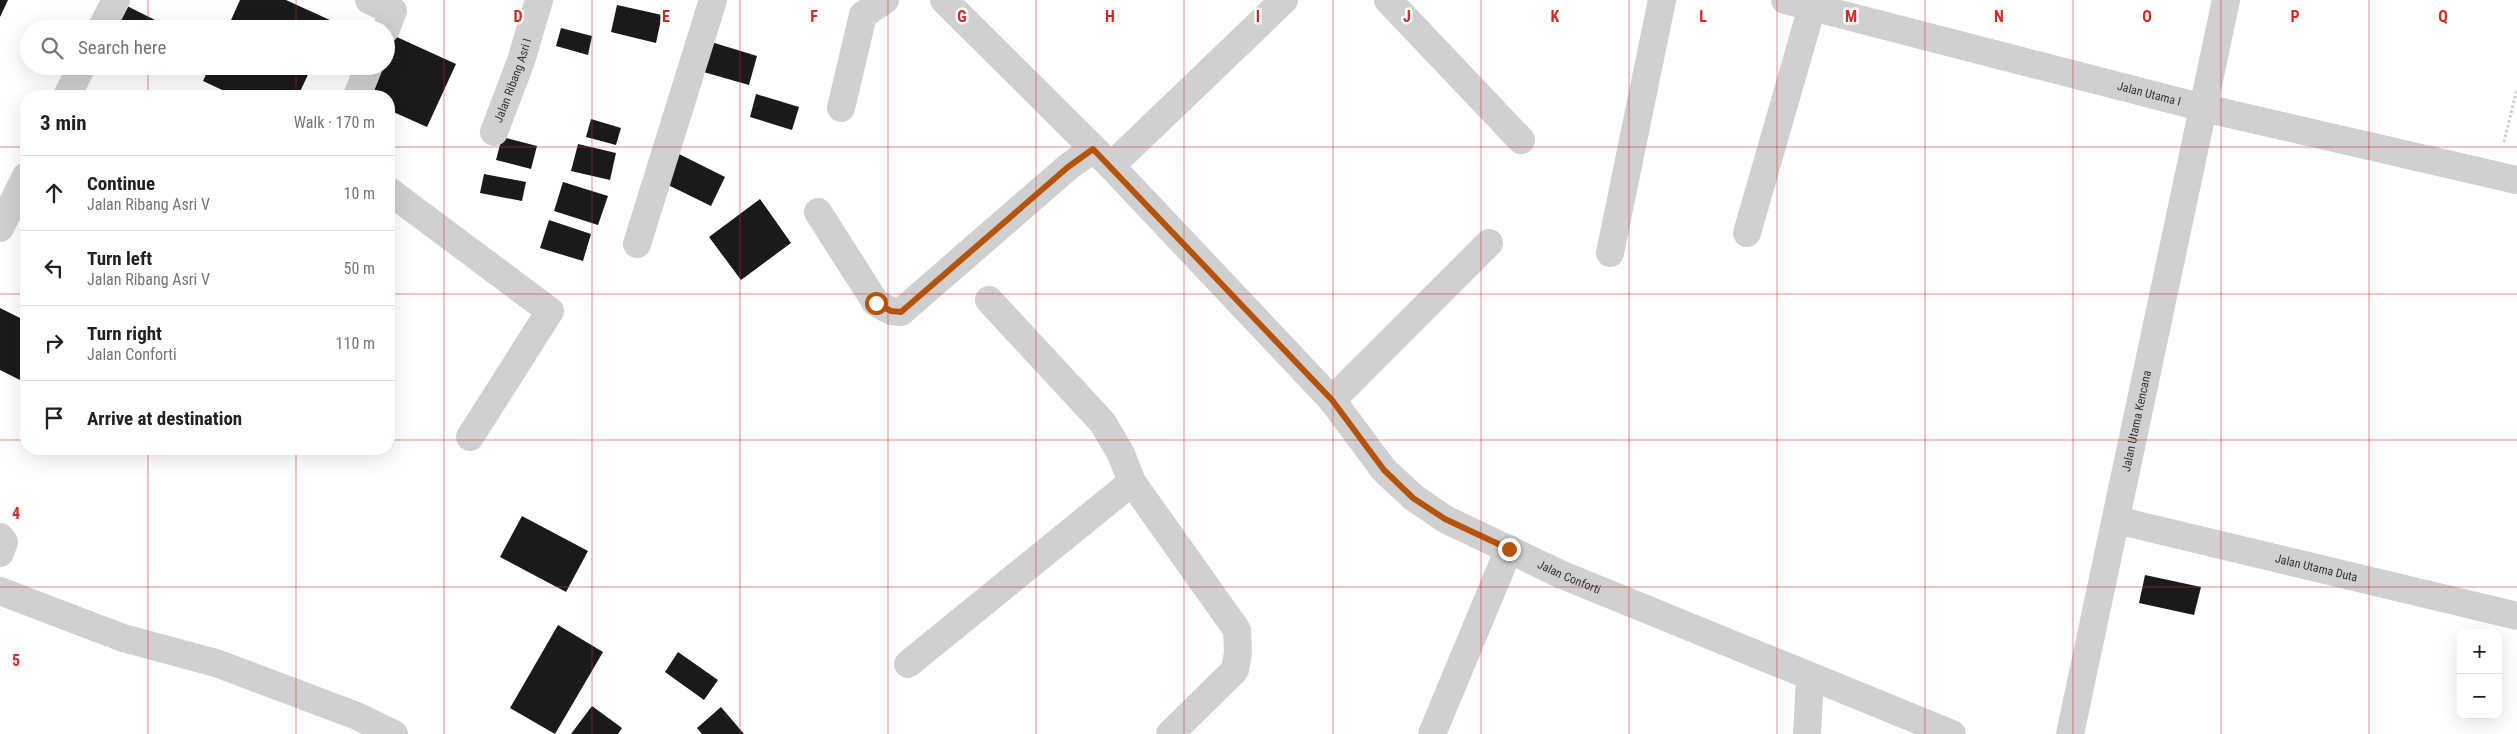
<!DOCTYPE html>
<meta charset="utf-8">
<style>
body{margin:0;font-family:"Roboto Condensed",sans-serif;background:#f2f2f2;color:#202124}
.controls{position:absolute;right:15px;bottom:15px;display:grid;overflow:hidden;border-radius:10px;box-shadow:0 5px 20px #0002}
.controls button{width:45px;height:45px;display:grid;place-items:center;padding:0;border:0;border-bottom:1px solid #e0e0e0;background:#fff;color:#202124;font:25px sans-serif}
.stop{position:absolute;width:15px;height:15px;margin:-11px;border:4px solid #b45309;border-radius:50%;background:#fff}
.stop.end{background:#b45309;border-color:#fff;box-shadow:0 1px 5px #0008}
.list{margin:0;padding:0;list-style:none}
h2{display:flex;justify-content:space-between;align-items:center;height:65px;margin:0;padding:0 20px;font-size:21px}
h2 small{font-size:16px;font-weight:400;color:#757577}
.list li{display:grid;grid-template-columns:32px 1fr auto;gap:15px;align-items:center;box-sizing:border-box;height:75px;padding:0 20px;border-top:1px solid #e0e0e0}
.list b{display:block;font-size:19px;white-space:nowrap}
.list p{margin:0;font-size:16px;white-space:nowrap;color:#757577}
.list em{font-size:16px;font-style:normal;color:#757577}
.icon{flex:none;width:28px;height:28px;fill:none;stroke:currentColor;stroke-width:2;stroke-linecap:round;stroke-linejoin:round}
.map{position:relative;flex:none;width:2517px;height:734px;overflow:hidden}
.search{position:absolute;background:#fff;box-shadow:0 5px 20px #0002;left:20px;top:20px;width:375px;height:55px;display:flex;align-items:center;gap:12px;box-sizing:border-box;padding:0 18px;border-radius:28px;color:#757577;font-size:19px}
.panel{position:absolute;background:#fff;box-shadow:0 5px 20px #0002;left:20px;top:90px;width:375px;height:365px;border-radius:20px}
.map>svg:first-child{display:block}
</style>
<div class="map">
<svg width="2517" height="734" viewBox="0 0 2517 734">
<rect width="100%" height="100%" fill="#fff"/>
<g fill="#1a1a1a">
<path d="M0,0H8L0,17Z"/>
<path d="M240,0H286L332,21L329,29H227Z"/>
<path d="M119,2L169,27V29H105Z"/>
<path d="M617,5L662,15L656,43L611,32Z"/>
<path d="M561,28L592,36L588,55L556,46Z"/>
<path d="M388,33L456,64L427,127L389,110V96H360L373,66H386Z"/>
<path d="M708,41L757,56L749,85L700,71Z"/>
<path d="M210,66H312L298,96H235L203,81Z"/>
<path d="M756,94L799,107L792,130L750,117Z"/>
<path d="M591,119L621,128L616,145L586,137Z"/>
<path d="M502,137L537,146L531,169L496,160Z"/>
<path d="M578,144L616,153L610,180L571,171Z"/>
<path d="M673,151L725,177L711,206L658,180Z"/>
<path d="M484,174L526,182L522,201L480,193Z"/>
<path d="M563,182L608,196L598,225L554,211Z"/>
<path d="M760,199L791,243L741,280L709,237Z"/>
<path d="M549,220L591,234L583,261L540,248Z"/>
<path d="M0,308L26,321V383L0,370Z"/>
<path d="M522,516L588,551L566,592L500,557Z"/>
<path d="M2145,575L2201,587L2194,615L2139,603Z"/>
<path d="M558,625L603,652L555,734L510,708Z"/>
<path d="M678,652L718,680L704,700L665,672Z"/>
<path d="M592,706L622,728L618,734H571Z"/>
<path d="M721,707L744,734H702L697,728Z"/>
</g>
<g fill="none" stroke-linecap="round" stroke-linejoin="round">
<path stroke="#cdcdcd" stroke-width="3" stroke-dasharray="2.5 2.5" stroke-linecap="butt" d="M2504,142L2517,89"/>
<g stroke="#d0d0d0" stroke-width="28">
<path d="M369,0L393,11L386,29"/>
<path id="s1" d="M944,0L1111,166L1332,400L1384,470L1413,497L1445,519L1560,574L1952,734"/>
<path d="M1388,0L1521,140"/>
<path id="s2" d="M1785,0L2204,108L2517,180"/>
<path d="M863,15L885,0"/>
<path d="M101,29L116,0"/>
<path d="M67,96L82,66"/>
<path d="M357,96L369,66"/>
<path d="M841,108L863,15"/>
<path id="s3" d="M494,132L521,61L539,0"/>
<path d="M1111,166L1284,0"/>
<path d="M389,191L550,311L470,437"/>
<path d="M818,212L876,303L891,311L901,312L1068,167L1093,149"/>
<path d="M0,228L26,176"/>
<path d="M1747,233L1812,7"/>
<path d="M637,244L713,0"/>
<path d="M1610,253L1662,0"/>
<path d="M989,300L1103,423L1121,454L1132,482L1237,630L1238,652L1235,670L1170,734"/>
<path d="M1332,400L1489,243"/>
<path id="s4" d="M2116,520L2517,616"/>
<path d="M0,537L4,542L0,553"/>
<path d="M0,591L123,638L216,663L357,716L394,734"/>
<path d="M908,664L1132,482"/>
<path d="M1432,734L1509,549"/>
<path d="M1807,734L1810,678"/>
<path id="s5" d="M2070,734L2226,0"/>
</g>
</g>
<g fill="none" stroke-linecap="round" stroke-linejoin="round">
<path stroke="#b45309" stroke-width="6" d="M876,303L891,311L901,312L1068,167L1093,149L1332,400L1384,470L1413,498L1445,519L1509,549"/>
</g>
<path fill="none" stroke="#d62828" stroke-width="1" stroke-opacity="0.55" d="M148,0V29M296,0V29M444,0V734M592,0V734M740,0V734M888,0V734M1036,0V734M1184,0V734M1333,0V734M1481,0V734M1629,0V734M1777,0V734M1925,0V734M2073,0V734M2221,0V734M2369,0V734M148,66V96M296,66V96M0,147H26M389,147H2517M0,294H26M389,294H2517M0,440H26M389,440H2517M148,449V734M296,449V734M0,587H2517"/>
<g text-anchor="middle" stroke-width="5" stroke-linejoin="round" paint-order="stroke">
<g font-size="12" fill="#333" stroke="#fff">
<text dy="4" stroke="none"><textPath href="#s3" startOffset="55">Jalan Ribang Asri I</textPath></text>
<text dy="4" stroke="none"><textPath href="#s2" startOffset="376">Jalan Utama I</textPath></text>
<text dy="4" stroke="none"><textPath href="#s5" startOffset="320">Jalan Utama Kencana</textPath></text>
<text dy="4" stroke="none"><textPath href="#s4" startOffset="206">Jalan Utama Duta</textPath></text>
<text dy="4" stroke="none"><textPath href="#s1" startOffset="860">Jalan Conforti</textPath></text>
</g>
</g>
<g font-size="16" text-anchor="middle" font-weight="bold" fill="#d62828" stroke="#fff" stroke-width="5" stroke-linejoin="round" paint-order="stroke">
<text x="518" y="22">D</text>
<text x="666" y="22">E</text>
<text x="814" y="22">F</text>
<text x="962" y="22">G</text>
<text x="1110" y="22">H</text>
<text x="1258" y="22">I</text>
<text x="1407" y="22">J</text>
<text x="1555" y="22">K</text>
<text x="1703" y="22">L</text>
<text x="1851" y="22">M</text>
<text x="1999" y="22">N</text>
<text x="2147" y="22">O</text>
<text x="2295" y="22">P</text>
<text x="2443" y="22">Q</text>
<text x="16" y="519">4</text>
<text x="16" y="666">5</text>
</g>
</svg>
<div class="controls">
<button>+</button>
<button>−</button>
</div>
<div class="stop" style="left:876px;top:303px"></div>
<div class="stop end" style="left:1509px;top:549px"></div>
<div class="search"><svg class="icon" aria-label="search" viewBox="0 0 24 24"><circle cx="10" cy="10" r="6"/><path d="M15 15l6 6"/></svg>Search here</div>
<section class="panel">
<h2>3 min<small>Walk · 170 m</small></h2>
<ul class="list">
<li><svg class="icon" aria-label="ahead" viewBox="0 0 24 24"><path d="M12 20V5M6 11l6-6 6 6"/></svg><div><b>Continue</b><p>Jalan Ribang Asri V</p></div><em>10 m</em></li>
<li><svg class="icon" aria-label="left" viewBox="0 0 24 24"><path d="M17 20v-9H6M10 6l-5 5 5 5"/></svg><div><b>Turn left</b><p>Jalan Ribang Asri V</p></div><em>50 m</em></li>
<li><svg class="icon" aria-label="right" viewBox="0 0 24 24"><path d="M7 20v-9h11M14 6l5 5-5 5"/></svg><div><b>Turn right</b><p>Jalan Conforti</p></div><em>110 m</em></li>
<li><svg class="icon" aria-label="arrive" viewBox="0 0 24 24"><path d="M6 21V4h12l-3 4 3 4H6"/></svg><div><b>Arrive at destination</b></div></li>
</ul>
</section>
</div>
